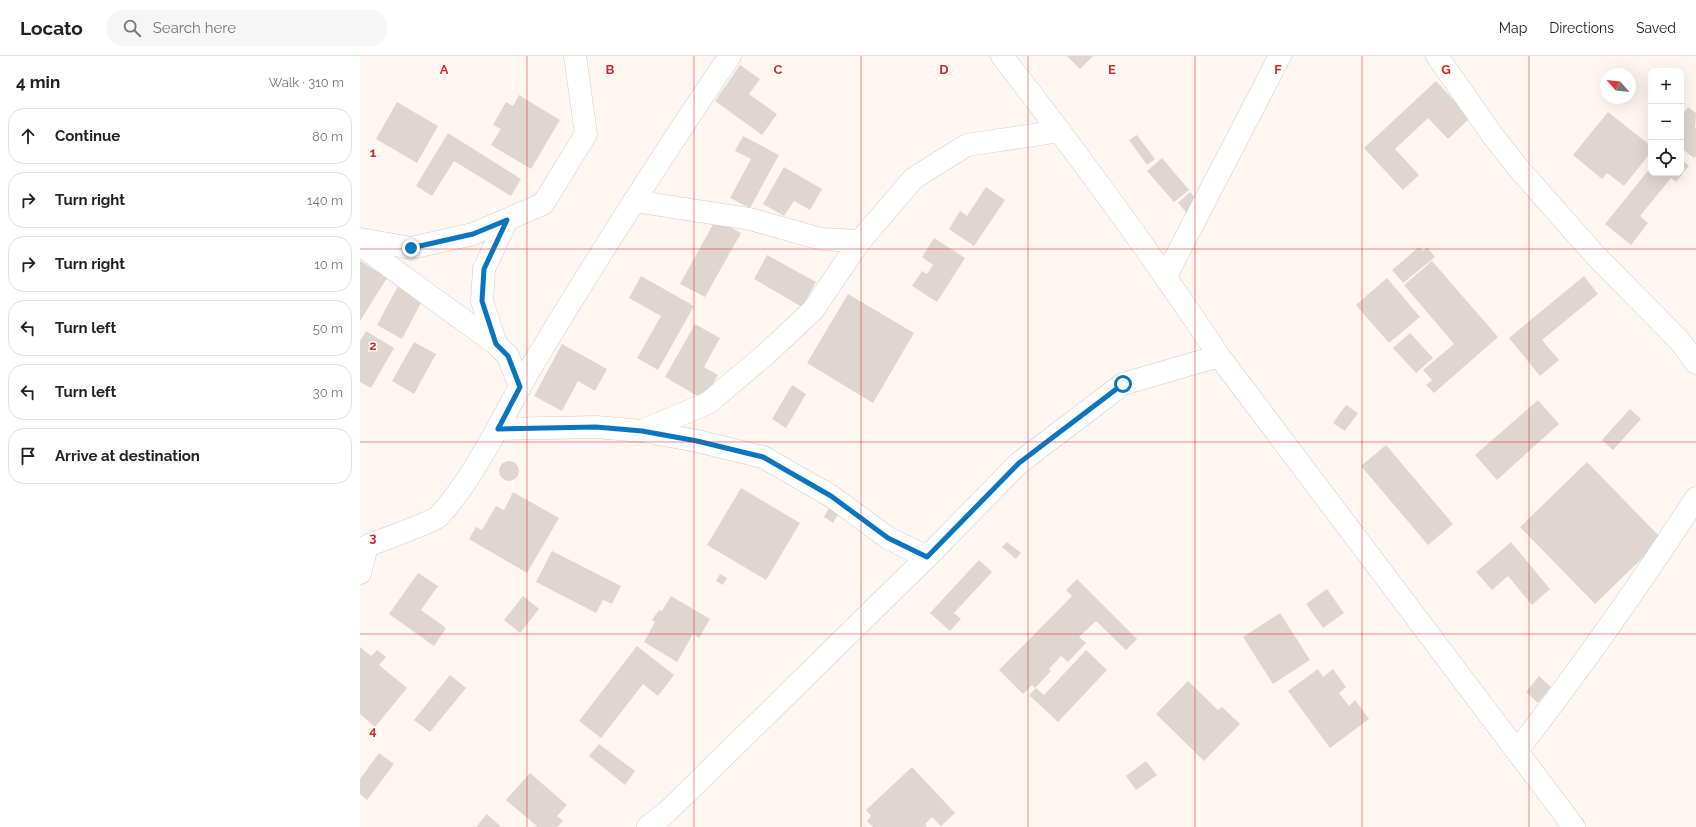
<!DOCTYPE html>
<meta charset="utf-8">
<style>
body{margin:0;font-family:Raleway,sans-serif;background:#f6f6f6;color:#202124}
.controls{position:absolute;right:12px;top:12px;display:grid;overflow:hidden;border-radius:8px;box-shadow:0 4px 16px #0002}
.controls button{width:36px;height:36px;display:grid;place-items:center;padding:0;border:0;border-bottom:1px solid #e0e0e0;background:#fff;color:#202124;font:20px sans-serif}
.compass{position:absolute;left:1240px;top:12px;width:36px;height:36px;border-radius:50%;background:#fff;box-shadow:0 4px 16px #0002;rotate:297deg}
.stop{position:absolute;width:12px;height:12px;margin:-9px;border:3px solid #0875c0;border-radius:50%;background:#fff}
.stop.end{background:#0875c0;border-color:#fff;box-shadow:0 1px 4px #0008}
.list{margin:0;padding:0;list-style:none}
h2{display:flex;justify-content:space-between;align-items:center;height:52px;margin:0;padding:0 16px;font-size:17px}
h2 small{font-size:13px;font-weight:400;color:#757577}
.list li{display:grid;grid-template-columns:26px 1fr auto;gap:12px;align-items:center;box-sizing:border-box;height:56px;margin:0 8px 8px;padding:0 8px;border:1px solid #e0e0e0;border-radius:16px}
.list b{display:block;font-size:15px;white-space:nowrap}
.list em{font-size:13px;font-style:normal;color:#757577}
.icon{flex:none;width:22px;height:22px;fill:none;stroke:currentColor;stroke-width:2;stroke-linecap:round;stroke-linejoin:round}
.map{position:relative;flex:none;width:1336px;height:771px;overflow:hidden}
header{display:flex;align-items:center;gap:24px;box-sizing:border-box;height:56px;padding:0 20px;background:#fff;border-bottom:1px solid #e0e0e0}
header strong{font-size:19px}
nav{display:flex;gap:22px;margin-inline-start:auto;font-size:14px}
.search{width:280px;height:36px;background:#f6f6f6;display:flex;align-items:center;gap:10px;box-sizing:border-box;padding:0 14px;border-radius:16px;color:#757577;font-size:15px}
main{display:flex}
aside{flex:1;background:#fff}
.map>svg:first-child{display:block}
</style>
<header>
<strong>Locato</strong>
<div class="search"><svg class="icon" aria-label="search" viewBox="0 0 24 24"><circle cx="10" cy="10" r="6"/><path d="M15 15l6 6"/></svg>Search here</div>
<nav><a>Map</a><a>Directions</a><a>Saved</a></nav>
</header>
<main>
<aside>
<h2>4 min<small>Walk · 310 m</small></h2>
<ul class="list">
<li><svg class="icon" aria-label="ahead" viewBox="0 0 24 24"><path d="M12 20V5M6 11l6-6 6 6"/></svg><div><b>Continue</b></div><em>80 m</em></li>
<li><svg class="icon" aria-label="right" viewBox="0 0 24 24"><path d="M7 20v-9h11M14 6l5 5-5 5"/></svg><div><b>Turn right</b></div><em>140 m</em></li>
<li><svg class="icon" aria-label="right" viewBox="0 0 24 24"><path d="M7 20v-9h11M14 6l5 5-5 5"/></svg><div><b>Turn right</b></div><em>10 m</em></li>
<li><svg class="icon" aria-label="left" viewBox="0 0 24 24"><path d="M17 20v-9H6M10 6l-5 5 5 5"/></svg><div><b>Turn left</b></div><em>50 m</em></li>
<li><svg class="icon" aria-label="left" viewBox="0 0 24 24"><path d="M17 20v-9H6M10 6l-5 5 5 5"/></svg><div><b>Turn left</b></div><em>30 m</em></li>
<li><svg class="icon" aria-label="arrive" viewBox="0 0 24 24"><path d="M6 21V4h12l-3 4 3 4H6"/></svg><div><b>Arrive at destination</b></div></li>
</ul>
</aside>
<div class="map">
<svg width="1336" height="771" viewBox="0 0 1336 771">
<rect width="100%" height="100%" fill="#fff6f1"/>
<g fill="#dfd6d1">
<path d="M707,0H733L720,13Z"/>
<path d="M380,9L400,23L389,38L417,58L402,79L355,45Z"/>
<path d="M1076,25L1110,62L1088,83L1068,62L1035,93L1059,119L1043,134L1004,92Z"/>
<path d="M159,39L200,64L171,113L131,89L141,73L133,69L146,46L153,50Z"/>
<path d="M37,46L78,70L57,107L16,83Z"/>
<path d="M1328,51L1336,57L1335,72L1336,73V100L1334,102L1321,92V60Z"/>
<path d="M1248,56L1291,90V96L1264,130L1247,117L1242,123L1213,99Z"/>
<path d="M88,77L161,123L151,140L94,105L72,140L56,130Z"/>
<path d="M777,79L795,103L787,109L769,84Z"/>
<path d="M383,80L419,99L390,152L370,142L391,103L375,95Z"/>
<path d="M802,102L829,134L814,146L787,115Z"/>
<path d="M1321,103L1329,110L1316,126L1311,122L1280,160L1288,167L1271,189L1245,168L1291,111V117H1321Z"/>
<path d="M424,111L462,133L450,154L434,145L424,160L403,148Z"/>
<path d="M626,131L645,144L614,190L589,173L600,155L607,160Z"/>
<path d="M830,136L839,146L827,157L818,147Z"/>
<path d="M356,163L381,177L345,241L320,228Z"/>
<path d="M574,182L605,202L577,246L552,230L562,215L567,218L573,209L562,201Z"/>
<path d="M1059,191L1063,195L1067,191L1075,201L1043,227L1032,214Z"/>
<path d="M407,199L456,226L442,251L394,223Z"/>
<path d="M0,205L27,222L0,265Z"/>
<path d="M1072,205L1138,281L1074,337L1066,329L1072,324L1063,314L1094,288L1044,229Z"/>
<path d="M281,220L334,250L298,314L277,302L301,260L269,242Z"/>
<path d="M1224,220L1238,238L1182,284L1199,304L1180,320L1149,282Z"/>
<path d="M1027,222L1060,261L1029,287L996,249Z"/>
<path d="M39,228L64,241L42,283L17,269Z"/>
<path d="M488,238L554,277L513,347L447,307Z"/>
<path d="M335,268L360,282L344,311L358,319L344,344L305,321Z"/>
<path d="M6,275L34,292L11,332L0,326V285Z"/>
<path d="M1050,277L1073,302L1056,317L1033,292Z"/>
<path d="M54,286L76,298L54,338L32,325Z"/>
<path d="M202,288L247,313L235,335L218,325L202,355L174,340Z"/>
<path d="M432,329L446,338L426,372L412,363Z"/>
<path d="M1178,344L1199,368L1137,424L1115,399Z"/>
<path d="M986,349L998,357L985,375L973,367Z"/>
<path d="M1270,353L1281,363L1253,394L1242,384Z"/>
<path d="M1026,389L1093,468L1068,489L1001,410Z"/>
<circle cx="149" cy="415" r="10"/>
<path d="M1227,406L1302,483L1235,548L1160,471Z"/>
<path d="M381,432L440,467L406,524L347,489Z"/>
<path d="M153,436L199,462L167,517L109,483L116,471L122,474L136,450L144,454Z"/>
<path d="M469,452L479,457L473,467L464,461Z"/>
<path d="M647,486L661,497L656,503L642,491Z"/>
<path d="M1151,486L1190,533L1172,549L1148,520L1132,534L1116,516Z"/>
<path d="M192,495L261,530L252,548L243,544L236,557L176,526Z"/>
<path d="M619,504L632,516L594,557L601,563L590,575L570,557Z"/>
<path d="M58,517L78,530L61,554L86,572L74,590L29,558Z"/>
<path d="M360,518L367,522L363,529L356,525Z"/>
<path d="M717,523L777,583L766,594L736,565L719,581L726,587L708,606L701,600L689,613L691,615L675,632L672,629L663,638L639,614L712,540L706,534Z"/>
<path d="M967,533L984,557L963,572L946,548Z"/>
<path d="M163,540L179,553L160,577L144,564Z"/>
<path d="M311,540L350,563L339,582L333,578L317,606L284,586L295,566L292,564L299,554L302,555Z"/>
<path d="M920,557L950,604L913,628L883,581Z"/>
<path d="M277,590L314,619L298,640L283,628L241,682L219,665Z"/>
<path d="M0,591L11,600L17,594L26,601L19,609L47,632L15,671L0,658Z"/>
<path d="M726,594L747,614L698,666L669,639L676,632L684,639Z"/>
<path d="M958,613L963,621L973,613L986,631L979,637L989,650L995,644L1009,663L970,692L928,635Z"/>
<path d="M90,619L106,632L70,676L54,664Z"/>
<path d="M1179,620L1191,631L1178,647L1166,636Z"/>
<path d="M828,625L858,654L862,651L880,668L844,705L796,658Z"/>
<path d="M239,688L275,715L265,729L229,700Z"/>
<path d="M19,697L34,708L7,744L0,738V723Z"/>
<path d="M786,705L797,719L776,734L766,720Z"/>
<path d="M552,711L595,757L581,770L572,761L565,768L567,771H513L507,765L511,760L506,754Z"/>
<path d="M170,717L207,749L197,760L203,765L197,771H178L146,744Z"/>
<path d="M127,758L141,771H116Z"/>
</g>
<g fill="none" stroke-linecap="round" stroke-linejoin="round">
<g stroke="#d3cac5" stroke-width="23">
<g id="minor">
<path d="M642,0C718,98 791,197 859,300L1214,771"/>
<path d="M1077,0L1133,80L1159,113L1236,200L1319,284L1336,307"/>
<path d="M274,145L390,163L461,183L500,185"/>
<path d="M0,183L51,192L113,178L183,148L226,78L215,0"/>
<path d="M0,189L136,288L148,300L160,331"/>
<path d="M806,220L920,0"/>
<path d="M136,288L122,245L124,213L147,164"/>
<path d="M138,373L236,371L282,375L337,385L403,401L471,440L528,482L567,501"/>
<path d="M282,375L348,347L405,299L453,254L500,185L554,122L607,89L700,75"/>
<path d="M0,517L7,490C19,485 73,466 79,460C119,416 145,354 176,303C238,201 302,99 370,0"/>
<path d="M1157,695C1220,613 1280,529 1336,442"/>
<path d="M288,771L307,756L567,501L659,407L763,328L859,300"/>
</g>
</g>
<use href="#minor" stroke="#fff" stroke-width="22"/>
</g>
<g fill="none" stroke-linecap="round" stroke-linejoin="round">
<path stroke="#0875c0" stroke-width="5" d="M51,192L113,178L147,164L124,213L122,245L136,288L148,300L160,331L138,373L236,371L282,375L337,385L403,401L471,440L528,482L567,501L659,407L763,328"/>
</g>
<path fill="none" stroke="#d62828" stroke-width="1" stroke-opacity="0.55" d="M167,0V771M334,0V771M501,0V771M668,0V771M835,0V771M1002,0V771M1169,0V771M0,193H1336M0,386H1336M0,578H1336"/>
<g font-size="13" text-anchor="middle" font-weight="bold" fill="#d62828" stroke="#fff" stroke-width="3" stroke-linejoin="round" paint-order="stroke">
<text x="84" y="18">A</text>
<text x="250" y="18">B</text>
<text x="418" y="18">C</text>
<text x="584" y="18">D</text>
<text x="752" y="18">E</text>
<text x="918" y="18">F</text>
<text x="1086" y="18">G</text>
<text x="13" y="101">1</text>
<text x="13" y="294">2</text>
<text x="13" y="486">3</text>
<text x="13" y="679">4</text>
</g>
</svg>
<div class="controls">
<button>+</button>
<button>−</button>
<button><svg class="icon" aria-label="locate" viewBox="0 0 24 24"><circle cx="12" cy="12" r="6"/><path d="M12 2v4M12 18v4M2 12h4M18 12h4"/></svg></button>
</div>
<svg class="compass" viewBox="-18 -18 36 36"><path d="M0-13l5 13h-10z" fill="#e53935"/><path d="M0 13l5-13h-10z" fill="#757577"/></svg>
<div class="stop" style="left:763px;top:328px"></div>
<div class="stop end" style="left:51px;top:192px"></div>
</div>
</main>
